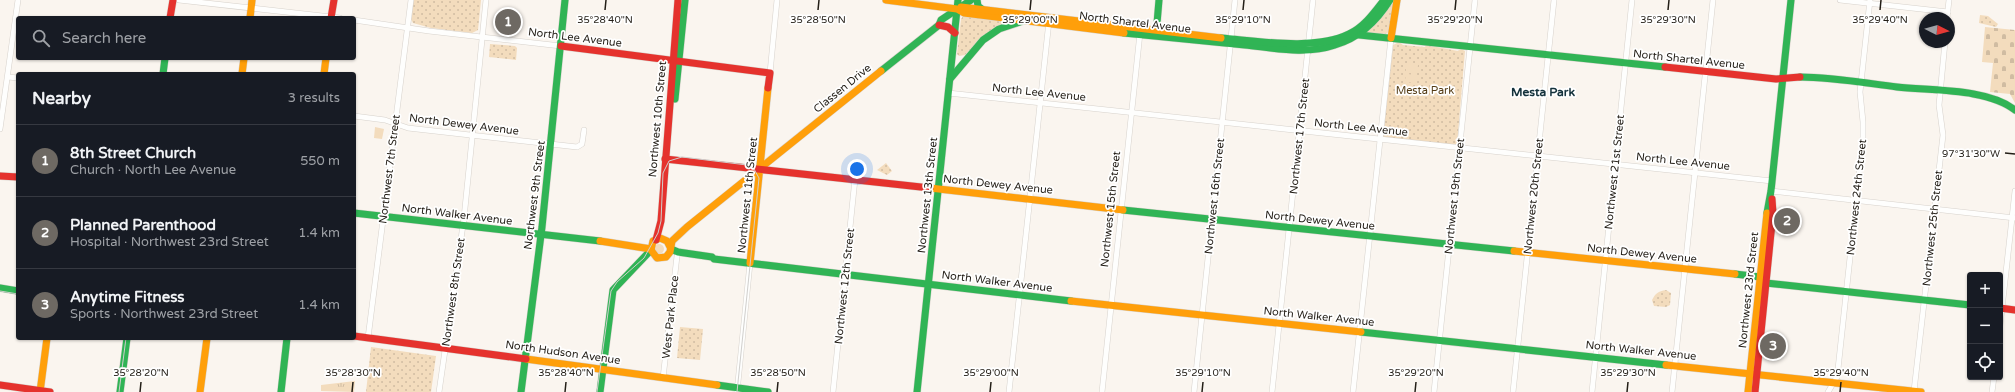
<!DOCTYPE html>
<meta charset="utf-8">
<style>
body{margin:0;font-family:"Varela Round",sans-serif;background:#20242c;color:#f1f3f6}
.controls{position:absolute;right:12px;bottom:12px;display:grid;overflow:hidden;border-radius:4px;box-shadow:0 1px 3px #0004}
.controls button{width:36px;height:36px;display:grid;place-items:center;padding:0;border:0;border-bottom:1px solid #363941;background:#171b24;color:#f1f3f6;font:20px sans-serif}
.compass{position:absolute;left:1919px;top:12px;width:36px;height:36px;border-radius:50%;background:#171b24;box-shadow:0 1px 3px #0004;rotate:96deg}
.you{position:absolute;left:857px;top:169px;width:14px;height:14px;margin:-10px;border:3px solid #fff;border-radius:50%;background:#1a73e8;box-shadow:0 0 0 6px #1a73e833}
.badge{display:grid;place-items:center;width:26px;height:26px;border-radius:50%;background:#6e6963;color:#fff;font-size:13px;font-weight:700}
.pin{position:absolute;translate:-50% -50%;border:2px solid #fff;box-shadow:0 1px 4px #0006}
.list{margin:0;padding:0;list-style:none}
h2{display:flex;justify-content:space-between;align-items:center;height:52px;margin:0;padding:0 16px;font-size:17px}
h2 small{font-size:13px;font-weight:400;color:#9ea1a6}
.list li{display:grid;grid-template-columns:26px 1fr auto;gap:12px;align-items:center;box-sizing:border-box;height:72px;padding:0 16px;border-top:1px solid #363941}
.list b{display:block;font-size:15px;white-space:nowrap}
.list p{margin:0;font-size:13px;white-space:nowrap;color:#9ea1a6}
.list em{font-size:13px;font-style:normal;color:#9ea1a6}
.icon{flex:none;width:22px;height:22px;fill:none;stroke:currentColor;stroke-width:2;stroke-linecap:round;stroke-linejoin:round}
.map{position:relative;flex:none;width:2015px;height:392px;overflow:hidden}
.search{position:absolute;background:#171b24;box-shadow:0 1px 3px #0004;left:16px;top:16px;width:340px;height:44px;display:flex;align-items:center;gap:10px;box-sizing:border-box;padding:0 14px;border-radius:4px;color:#9ea1a6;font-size:15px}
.panel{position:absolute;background:#171b24;box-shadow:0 1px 3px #0004;left:16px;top:72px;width:340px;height:268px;border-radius:4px}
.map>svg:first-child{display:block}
</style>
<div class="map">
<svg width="2015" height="392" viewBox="0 0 2015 392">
<defs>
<pattern id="grass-tufts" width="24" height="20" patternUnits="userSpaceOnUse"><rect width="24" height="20" fill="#f3dcbd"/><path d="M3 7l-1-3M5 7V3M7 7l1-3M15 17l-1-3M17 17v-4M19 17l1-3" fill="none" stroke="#d0bca2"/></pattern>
<pattern id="cemetery-stones" width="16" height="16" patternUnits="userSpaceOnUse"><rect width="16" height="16" fill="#f3dcbd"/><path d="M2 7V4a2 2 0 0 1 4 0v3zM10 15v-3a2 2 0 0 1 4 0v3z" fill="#d0bca2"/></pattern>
<pattern id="park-dots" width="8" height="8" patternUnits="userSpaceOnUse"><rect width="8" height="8" fill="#f3dcbd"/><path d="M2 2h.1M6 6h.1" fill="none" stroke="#d0bca2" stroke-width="1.8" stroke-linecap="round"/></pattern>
</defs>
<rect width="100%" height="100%" fill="#faf5ef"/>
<g fill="url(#grass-tufts)">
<circle cx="659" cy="249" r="5"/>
<path d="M355,381L354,392L321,391V385Z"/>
</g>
<path fill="url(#cemetery-stones)" d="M1985,27L2015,30V103L2010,94L1990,92L1993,63L1982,62Z"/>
<g fill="url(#park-dots)">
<path d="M413,0H481L478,30L472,33L431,28L413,23L411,19Z"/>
<path d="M1393,0L1389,32L1385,34L1368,33L1367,31Z"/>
<path d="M1980,15L1988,16L1998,24L1996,27L1979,23Z"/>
<path d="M963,16L1010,22L982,37L965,55L959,56L957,54L961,19Z"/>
<path d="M1399,42L1403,45L1425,47L1426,45L1458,51L1461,49L1465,51L1457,145L1383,137L1393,45Z"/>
<path d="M490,44L515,46L517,48L516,60L489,57Z"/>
<path d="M886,163L892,171L887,175L877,170Z"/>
<path d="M1666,290L1671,293L1670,305L1666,307L1654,306L1652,300C1655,294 1658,291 1666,290Z"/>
<path d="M680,327L703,329L700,360L677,358Z"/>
<path d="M371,347L436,356L431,392H366Z"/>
</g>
<g fill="#f3dcbd">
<path d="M1406,64L1418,65L1417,73L1406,72Z"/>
<path d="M1406,74L1417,75L1416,83L1405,82Z"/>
<path d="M375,127L384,129L382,139L374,138Z"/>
</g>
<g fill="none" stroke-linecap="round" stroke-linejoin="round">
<g stroke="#d7d2cc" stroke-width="6">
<g id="street">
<path d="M179,0L340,18"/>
<path d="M1840,0L1948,12"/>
<path d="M1947,18L1949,0"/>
<path d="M354,20L429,31L561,46"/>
<path d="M770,73L777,0"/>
<path d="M8,77L18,78"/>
<path d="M948,93L1772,181"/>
<path d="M354,116L385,120L408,128L577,147L582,144L584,130"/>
<path d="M0,129L18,0"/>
<path d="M1771,191L2015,218"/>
<path d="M2000,326L2015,191"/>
<path d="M368,338L411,0"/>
<path d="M663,378L677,256"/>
<path d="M1914,391L1943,135L1939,105L1945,42"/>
<path d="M439,392L464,218L486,0"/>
<path d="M737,392L750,263"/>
<path d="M833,392L855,179"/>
<path d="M1009,392L1049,21"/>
<path d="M1102,392L1140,33"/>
<path d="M1194,392L1235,0"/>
<path d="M1272,392L1313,0"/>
<path d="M1353,392L1391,38"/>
<path d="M1434,392L1475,0"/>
<path d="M1513,392L1554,0"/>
<path d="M1592,392L1632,0"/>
<path d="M1672,392L1713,0"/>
<path d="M1828,392L1837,377L1838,369L1863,137V122L1860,92L1870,0"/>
<path d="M1992,392L1994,377"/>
</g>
</g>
<g stroke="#d7d2cc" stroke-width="8">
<g id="fast">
<path d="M977,0L978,6L983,10"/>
<path d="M1124,33C1164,37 1204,41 1245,45C1274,48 1306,55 1335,45C1359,38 1377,21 1390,0"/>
<path d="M1350,34L1665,67"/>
<path d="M1156,35L1159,0"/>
<path d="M1221,38C1258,41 1315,51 1349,34C1364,27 1374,13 1384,0"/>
<path d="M881,71L939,25L941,20L971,0"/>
<path d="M163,74L165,58"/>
<path d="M1800,77C1832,77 1865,83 1897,87C1931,91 1987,88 2015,110"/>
<path d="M950,79L983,40L999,29L1023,21"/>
<path d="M675,99L685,0"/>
<path d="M1123,210L1514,251"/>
<path d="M354,213L600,241"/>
<path d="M1767,213L1771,191L1791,0"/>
<path d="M671,249L678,252L712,257L714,259L1071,301"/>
<path d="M1735,274L1760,277L1766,283L1970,305"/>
<path d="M0,288L18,291"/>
<path d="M1361,332L1666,365"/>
<path d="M717,385L768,392"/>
<path d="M120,392L127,338"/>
<path d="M281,392L287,338"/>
<path d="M521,392L542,227L565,0"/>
<path d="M600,392L613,290L651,250"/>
<path d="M917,392L958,0"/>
</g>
</g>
<g stroke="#d7d2cc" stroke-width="8">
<g id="slow">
<path d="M886,0L957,9L964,13L1124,33"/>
<path d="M961,7L1221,38"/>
<path d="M250,18L252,0"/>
<path d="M1391,38L1397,0"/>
<path d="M242,74L244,58"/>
<path d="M324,74L326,58"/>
<path d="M930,188L1123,210"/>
<path d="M600,241L651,249"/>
<path d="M670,247L667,241L660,238L653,241L651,250L657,258L666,257L670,252L672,241L687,227L881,71"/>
<path d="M1514,251L1735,274"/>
<path d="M750,263L768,88"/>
<path d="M1071,301L1361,332"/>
<path d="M526,359L717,385"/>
<path d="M1666,365L1921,392"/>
<path d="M40,392L47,338"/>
<path d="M200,392L207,338"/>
<path d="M1748,392L1767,213"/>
</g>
</g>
<g stroke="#d7d2cc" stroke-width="8">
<g id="jam">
<path d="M170,18L173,0"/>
<path d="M331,18L334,0"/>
<path d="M939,25L948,27L955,33"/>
<path d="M561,46L770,73L768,88"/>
<path d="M1665,67L1776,79L1800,77"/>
<path d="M665,159L930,188"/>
<path d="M0,176L18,177"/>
<path d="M656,240L661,221L678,0"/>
<path d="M2000,308L2015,310"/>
<path d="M354,336L526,359"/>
<path d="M0,385L50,392"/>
<path d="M1755,392L1773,213L1772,199"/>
</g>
</g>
<use href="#street" stroke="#fefefd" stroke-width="5"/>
<use href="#fast" stroke="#30b455" stroke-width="7"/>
<use href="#slow" stroke="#ff9f0a" stroke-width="7"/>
<use href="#jam" stroke="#e5322d" stroke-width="7"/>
<g stroke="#d0cfcd" stroke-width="1">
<path d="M0,291L18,294"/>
<path d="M119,392L126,338"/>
<path d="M597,392L611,291L617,282L644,258L658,233L661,221L663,173L669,161L682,157L747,165L754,169L759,178L737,392"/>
</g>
</g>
<path fill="none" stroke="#231e17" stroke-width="1.5" d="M605,10L606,0M818,10L819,0M1030,10L1031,0M1243,10L1244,0M1455,10L1456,0M1668,10L1669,0M1880,10L1881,0M2005,153L2015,154M140,392L141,382M352,392L353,382M565,392L566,382M777,392L778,382M990,392L991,382M1202,392L1203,382M1415,392L1416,382M1627,392L1628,382M1840,392L1841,382"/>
<g text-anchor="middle" stroke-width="3.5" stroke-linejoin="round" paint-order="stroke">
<g font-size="11" fill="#231e17" stroke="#fff">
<text transform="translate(1135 22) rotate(7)" y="4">North Shartel Avenue</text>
<text transform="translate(575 37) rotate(7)" y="4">North Lee Avenue</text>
<text transform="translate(1689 59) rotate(6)" y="4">North Shartel Avenue</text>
<text transform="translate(842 88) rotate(-39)" y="4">Classen Drive</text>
<text transform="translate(1039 92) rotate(6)" y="4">North Lee Avenue</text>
<text transform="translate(657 119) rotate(-85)" y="4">Northwest 10th Street</text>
<text transform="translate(464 124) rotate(7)" y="4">North Dewey Avenue</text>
<text transform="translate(1361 127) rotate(6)" y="4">North Lee Avenue</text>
<text transform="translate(1299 136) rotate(-84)" y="4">Northwest 17th Street</text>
<text transform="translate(1683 161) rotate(6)" y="4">North Lee Avenue</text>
<text transform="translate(389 169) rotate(-83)" y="4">Northwest 7th Street</text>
<text transform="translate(1614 172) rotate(-84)" y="4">Northwest 21st Street</text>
<text transform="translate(998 184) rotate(6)" y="4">North Dewey Avenue</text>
<text transform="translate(534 195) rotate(-83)" y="4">Northwest 9th Street</text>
<text transform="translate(747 195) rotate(-84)" y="4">Northwest 11th Street</text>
<text transform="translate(927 195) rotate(-84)" y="4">Northwest 13th Street</text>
<text transform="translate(1214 196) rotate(-84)" y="4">Northwest 16th Street</text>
<text transform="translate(1454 196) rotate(-84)" y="4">Northwest 19th Street</text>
<text transform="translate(1533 196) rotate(-84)" y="4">Northwest 20th Street</text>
<text transform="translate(1856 197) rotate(-84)" y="4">Northwest 24th Street</text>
<text transform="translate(1110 209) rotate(-84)" y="4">Northwest 15th Street</text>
<text transform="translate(457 214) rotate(7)" y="4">North Walker Avenue</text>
<text transform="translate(1320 220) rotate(6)" y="4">North Dewey Avenue</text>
<text transform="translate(1932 228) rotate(-84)" y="4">Northwest 25th Street</text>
<text transform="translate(1642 253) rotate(6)" y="4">North Dewey Avenue</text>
<text transform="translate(997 281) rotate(7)" y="4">North Walker Avenue</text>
<text transform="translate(844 286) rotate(-84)" y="4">Northwest 12th Street</text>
<text transform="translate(1748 290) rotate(-84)" y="4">Northwest 23rd Street</text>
<text transform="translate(453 292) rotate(-82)" y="4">Northwest 8th Street</text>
<text transform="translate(1319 316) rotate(6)" y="4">North Walker Avenue</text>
<text transform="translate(670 317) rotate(-84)" y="4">West Park Place</text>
<text transform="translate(1641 350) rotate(6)" y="4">North Walker Avenue</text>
<text transform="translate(563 352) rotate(8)" y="4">North Hudson Avenue</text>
</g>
<g font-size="11" fill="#543c15" stroke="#fff">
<text x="1425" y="94">Mesta Park</text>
</g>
<g font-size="12" font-weight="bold" fill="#14323c" stroke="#fff">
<text x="1543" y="96">Mesta Park</text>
</g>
</g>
<g font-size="10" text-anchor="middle" fill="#231e17" stroke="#fff" stroke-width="3.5" stroke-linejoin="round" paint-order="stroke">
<text x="605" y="23">35°28'40"N</text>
<text x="818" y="23">35°28'50"N</text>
<text x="1030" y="23">35°29'00"N</text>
<text x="1243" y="23">35°29'10"N</text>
<text x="1455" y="23">35°29'20"N</text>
<text x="1668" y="23">35°29'30"N</text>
<text x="1880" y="23">35°29'40"N</text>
<text x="1971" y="157">97°31'30"W</text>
<text x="141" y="376">35°28'20"N</text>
<text x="353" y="376">35°28'30"N</text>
<text x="566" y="376">35°28'40"N</text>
<text x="778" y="376">35°28'50"N</text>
<text x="991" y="376">35°29'00"N</text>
<text x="1203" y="376">35°29'10"N</text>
<text x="1416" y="376">35°29'20"N</text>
<text x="1628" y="376">35°29'30"N</text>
<text x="1841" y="376">35°29'40"N</text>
</g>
</svg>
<div class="controls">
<button>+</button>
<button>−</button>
<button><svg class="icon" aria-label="locate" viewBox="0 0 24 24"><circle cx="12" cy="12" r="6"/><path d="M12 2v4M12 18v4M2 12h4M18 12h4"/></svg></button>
</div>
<svg class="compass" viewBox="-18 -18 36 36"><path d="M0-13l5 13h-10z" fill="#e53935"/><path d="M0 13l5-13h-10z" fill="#9ea1a6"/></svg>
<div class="you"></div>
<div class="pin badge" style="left:508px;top:22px">1</div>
<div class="pin badge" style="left:1787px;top:221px">2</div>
<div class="pin badge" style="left:1773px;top:346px">3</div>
<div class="search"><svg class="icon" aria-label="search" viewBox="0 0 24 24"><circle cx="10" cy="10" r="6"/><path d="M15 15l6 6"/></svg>Search here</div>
<section class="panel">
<h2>Nearby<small>3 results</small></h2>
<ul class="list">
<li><span class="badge">1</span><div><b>8th Street Church</b><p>Church · North Lee Avenue</p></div><em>550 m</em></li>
<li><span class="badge">2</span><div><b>Planned Parenthood</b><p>Hospital · Northwest 23rd Street</p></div><em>1.4 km</em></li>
<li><span class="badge">3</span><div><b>Anytime Fitness</b><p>Sports · Northwest 23rd Street</p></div><em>1.4 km</em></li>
</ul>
</section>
</div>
